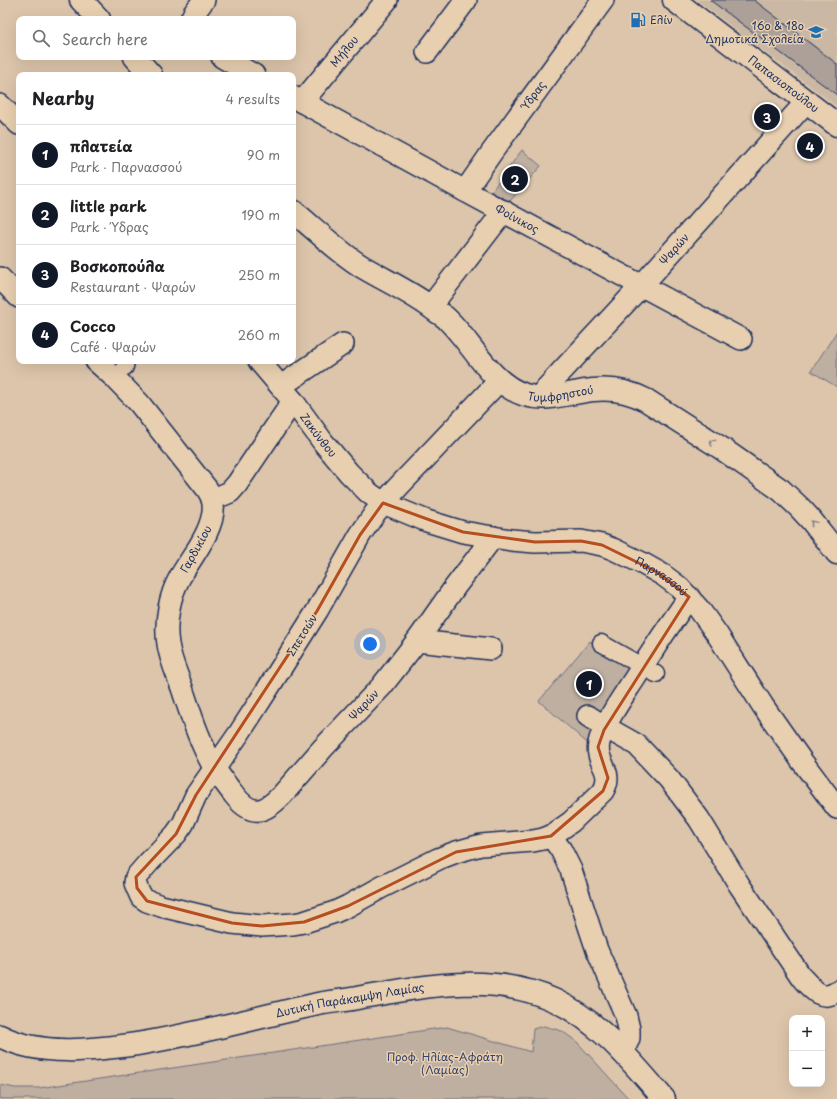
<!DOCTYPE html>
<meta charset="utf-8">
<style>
body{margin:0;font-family:"Playpen Sans",sans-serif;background:#f2f2f2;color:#202124}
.controls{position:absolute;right:12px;bottom:12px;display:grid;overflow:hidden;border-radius:8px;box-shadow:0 4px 16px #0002}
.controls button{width:36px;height:36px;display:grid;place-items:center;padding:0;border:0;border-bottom:1px solid #e0e0e0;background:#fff;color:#202124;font:20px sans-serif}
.you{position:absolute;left:370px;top:644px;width:14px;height:14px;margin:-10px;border:3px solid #fff;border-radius:50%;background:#1a73e8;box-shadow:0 0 0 6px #1a73e833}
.badge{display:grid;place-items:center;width:26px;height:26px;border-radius:50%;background:#111827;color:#fff;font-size:13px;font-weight:700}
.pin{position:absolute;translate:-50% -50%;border:2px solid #fff;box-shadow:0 1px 4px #0006}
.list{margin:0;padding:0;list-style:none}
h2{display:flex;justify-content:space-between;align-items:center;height:52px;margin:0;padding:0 16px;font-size:17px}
h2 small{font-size:13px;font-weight:400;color:#757577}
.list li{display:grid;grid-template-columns:26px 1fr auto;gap:12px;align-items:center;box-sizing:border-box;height:60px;padding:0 16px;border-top:1px solid #e0e0e0}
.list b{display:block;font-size:15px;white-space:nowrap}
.list p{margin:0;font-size:13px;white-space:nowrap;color:#757577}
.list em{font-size:13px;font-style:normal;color:#757577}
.icon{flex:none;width:22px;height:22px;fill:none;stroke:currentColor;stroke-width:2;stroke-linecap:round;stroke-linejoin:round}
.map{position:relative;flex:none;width:837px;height:1099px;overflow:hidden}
.search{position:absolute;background:#fff;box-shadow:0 4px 16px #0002;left:16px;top:16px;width:280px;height:44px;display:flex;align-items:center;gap:10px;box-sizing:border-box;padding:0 14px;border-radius:8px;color:#757577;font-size:15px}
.panel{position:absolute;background:#fff;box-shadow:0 4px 16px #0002;left:16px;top:72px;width:280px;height:292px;border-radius:8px}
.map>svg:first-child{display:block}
</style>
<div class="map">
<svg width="837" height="1099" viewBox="0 0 837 1099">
<rect width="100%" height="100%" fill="#dcc5ab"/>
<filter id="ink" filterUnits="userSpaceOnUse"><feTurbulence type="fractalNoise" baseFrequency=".025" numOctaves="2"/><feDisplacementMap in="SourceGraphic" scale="8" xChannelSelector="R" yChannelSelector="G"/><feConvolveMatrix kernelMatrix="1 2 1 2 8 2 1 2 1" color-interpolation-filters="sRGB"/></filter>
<g filter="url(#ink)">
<path fill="#cab7a4" d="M697,0H837V106Z"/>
<g fill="#bfafa0" stroke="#6d6f7f">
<path d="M522,150L541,166L510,201L491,192Z"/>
<path d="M837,331V387L811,371Z"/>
<path d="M590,641L636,668L593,748L539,701Z"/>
<path d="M544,1026L562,1031L577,1042L629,1099H0V1085L15,1088H39L447,1027L531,1052L533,1029Z"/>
</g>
<path fill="#aca098" stroke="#1b2f5e" d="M710,0H754L837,64V95Z"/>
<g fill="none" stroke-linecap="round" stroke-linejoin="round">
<g stroke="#1b2f5e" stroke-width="19">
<g id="pedestrian">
<path d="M125,367L126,361"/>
<path d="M601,643L656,674"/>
</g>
</g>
<g stroke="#1b2f5e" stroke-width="24">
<g id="minor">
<path d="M191,19L194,13L204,0"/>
<path d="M427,52L466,0"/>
<path d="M222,57L254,75"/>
<path id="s1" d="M293,97L465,191L741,339"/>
<path id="s2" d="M302,102L387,0"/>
<path d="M0,105L19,124"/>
<path id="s3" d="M465,191L492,152L603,0"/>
<path d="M0,278L19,297"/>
<path d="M431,306L504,211"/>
<path id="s4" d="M96,361L115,378L139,403L207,489C210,493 212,498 213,503C216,528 192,556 180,577C175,586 171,597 169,608C167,619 166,633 168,644C170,659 177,674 182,688C191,715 200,744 215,769C221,778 228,787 235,796C253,818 265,812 282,795L323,748L381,687L417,641L455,587L493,537"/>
<path id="s5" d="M259,361L293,401L323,442L349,473L369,493L383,503L427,521L463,532L511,540L535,542L581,541L602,545L613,549L640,562L663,575L679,587L699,609L717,634L763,706L801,760L837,808"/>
<path d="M499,381L398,487L375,513L360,535L317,611L269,687L240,732L196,795L183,824L176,834L149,862L136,877L135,883L137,888L141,897L147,901L161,906L232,923L262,926L293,924L304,922L335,912L348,906L382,887L438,859L456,852L481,845L533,841L543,839L551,836L571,822L603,791C616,769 592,763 600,739C608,717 622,698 635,678C652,651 670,624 689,597"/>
<path d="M281,386L343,344"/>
<path id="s6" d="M543,397V392L560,373L642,285L807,101"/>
<path d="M223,495L230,492L237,484L293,401"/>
<path d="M417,641L491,649"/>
<path d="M588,716L605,727L637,745L669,779L699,819L740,886L802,978C812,989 822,1002 837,991"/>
<path d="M551,836L561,850L571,870L589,926L597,950L626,1016L629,1029V1038L627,1043L621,1050"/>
</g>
</g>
<g stroke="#1b2f5e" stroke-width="25">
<g id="tertiary">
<path d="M81,0L99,19"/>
<path d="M135,57L151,75"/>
<path id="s7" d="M293,211C315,229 336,250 361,266C386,281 413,293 436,311C440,314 445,316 448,320C473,344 490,384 525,395C548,402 570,392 593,390C612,388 629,391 646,400L721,448L781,490L800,508L811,520L837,553"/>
</g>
</g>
<g stroke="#1b2f5e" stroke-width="25">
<g id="secondary">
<path id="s8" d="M674,0L837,125"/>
<path id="s9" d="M0,1036C41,1057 93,1050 137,1044C200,1034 261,1016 323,1003C336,1001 349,1000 362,997C425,986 495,972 556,1001C601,1023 632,1062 664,1099"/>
</g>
</g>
<use href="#pedestrian" stroke="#e8cfb0" stroke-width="16"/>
<use href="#minor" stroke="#e8cfb0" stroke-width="21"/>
<use href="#tertiary" stroke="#e8cfb0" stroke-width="22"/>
<use href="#secondary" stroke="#e8cfb0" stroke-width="22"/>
</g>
<defs><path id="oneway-chevron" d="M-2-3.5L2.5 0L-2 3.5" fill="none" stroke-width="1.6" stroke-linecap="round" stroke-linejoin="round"/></defs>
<g stroke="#827f87">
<use href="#oneway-chevron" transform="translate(712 442) rotate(-146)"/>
<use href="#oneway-chevron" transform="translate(813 523) rotate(-130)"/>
</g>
</g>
<path fill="none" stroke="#b54e20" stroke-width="3" stroke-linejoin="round" d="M383,503L463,532L535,542L581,541L602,545L657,572L689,597L604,730L598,747L608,778L603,791L551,836L456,852L348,906L304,922L262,926L232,923L147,901L137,888L136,877L176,834L196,795L317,611L360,535Z"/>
<defs>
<g id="fuel-bare" transform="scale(1.2)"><path d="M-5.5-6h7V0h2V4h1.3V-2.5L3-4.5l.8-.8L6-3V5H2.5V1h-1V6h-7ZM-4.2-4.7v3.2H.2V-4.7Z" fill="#1f6fb2" stroke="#e8cfb0" stroke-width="2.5" paint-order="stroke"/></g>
<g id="school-bare" transform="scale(1.2)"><path d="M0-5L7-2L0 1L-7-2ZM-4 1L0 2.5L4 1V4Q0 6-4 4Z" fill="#1f6fb2" stroke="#e8cfb0" stroke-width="2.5" paint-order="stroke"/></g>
</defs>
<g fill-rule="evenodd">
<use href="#fuel-bare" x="638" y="20"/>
<use href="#school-bare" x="816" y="32"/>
</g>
<g text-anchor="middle" stroke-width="3" stroke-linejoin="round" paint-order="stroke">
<g font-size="11" fill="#1b2f5e" stroke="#e8cfb0" text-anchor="start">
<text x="650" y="24">Ελίν</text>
<text x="804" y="30" text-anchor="end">16ο &amp; 18ο<tspan x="804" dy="13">Δημοτικά Σχολεία</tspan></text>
</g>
<g font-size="11" fill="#1b2f5e" stroke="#e8cfb0">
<text dy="4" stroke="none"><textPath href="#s2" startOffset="66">Μήλου</textPath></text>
<text dy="4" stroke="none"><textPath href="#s8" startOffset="138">Παπασιοπούλου</textPath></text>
<text dy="4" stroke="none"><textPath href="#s3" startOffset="118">Ύδρας</textPath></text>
<text dy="4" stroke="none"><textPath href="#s1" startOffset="255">Φοίνικος</textPath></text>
<text dy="4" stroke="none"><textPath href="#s6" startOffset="199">Ψαρών</textPath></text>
<text dy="4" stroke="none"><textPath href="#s7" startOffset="335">Τυμφρηστού</textPath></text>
<text dy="4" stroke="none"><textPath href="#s5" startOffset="95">Ζακύνθου</textPath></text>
<text transform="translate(196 549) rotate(-61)" y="4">Γαρδικίου</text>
<text dy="4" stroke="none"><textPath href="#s5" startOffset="482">Παρνασσού</textPath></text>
<text transform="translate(302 635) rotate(-58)" y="4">Σπετσών</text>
<text dy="4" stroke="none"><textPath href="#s4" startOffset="683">Ψαρών</textPath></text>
<text dy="4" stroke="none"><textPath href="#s9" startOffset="357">Δυτική Παράκαμψη Λαμίας</textPath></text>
</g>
<g font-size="11" fill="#344268" stroke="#e8cfb0">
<text x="445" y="1061">Προφ. Ηλίας-Αφράτη<tspan x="445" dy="13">(Λαμίας)</tspan></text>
</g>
</g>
</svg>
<div class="controls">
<button>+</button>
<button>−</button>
</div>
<div class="you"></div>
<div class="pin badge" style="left:589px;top:684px">1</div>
<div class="pin badge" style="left:515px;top:179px">2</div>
<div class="pin badge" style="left:767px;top:117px">3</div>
<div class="pin badge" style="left:810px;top:146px">4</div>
<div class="search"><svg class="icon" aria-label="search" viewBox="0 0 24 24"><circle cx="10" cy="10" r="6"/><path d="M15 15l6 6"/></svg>Search here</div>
<section class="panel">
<h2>Nearby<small>4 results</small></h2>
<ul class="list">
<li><span class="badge">1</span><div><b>πλατεία</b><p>Park · Παρνασσού</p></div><em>90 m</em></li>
<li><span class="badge">2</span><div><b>little park</b><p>Park · Ύδρας</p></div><em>190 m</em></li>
<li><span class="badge">3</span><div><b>Βοσκοπούλα</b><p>Restaurant · Ψαρών</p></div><em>250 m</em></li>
<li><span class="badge">4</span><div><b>Cocco</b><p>Café · Ψαρών</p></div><em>260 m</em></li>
</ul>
</section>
</div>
